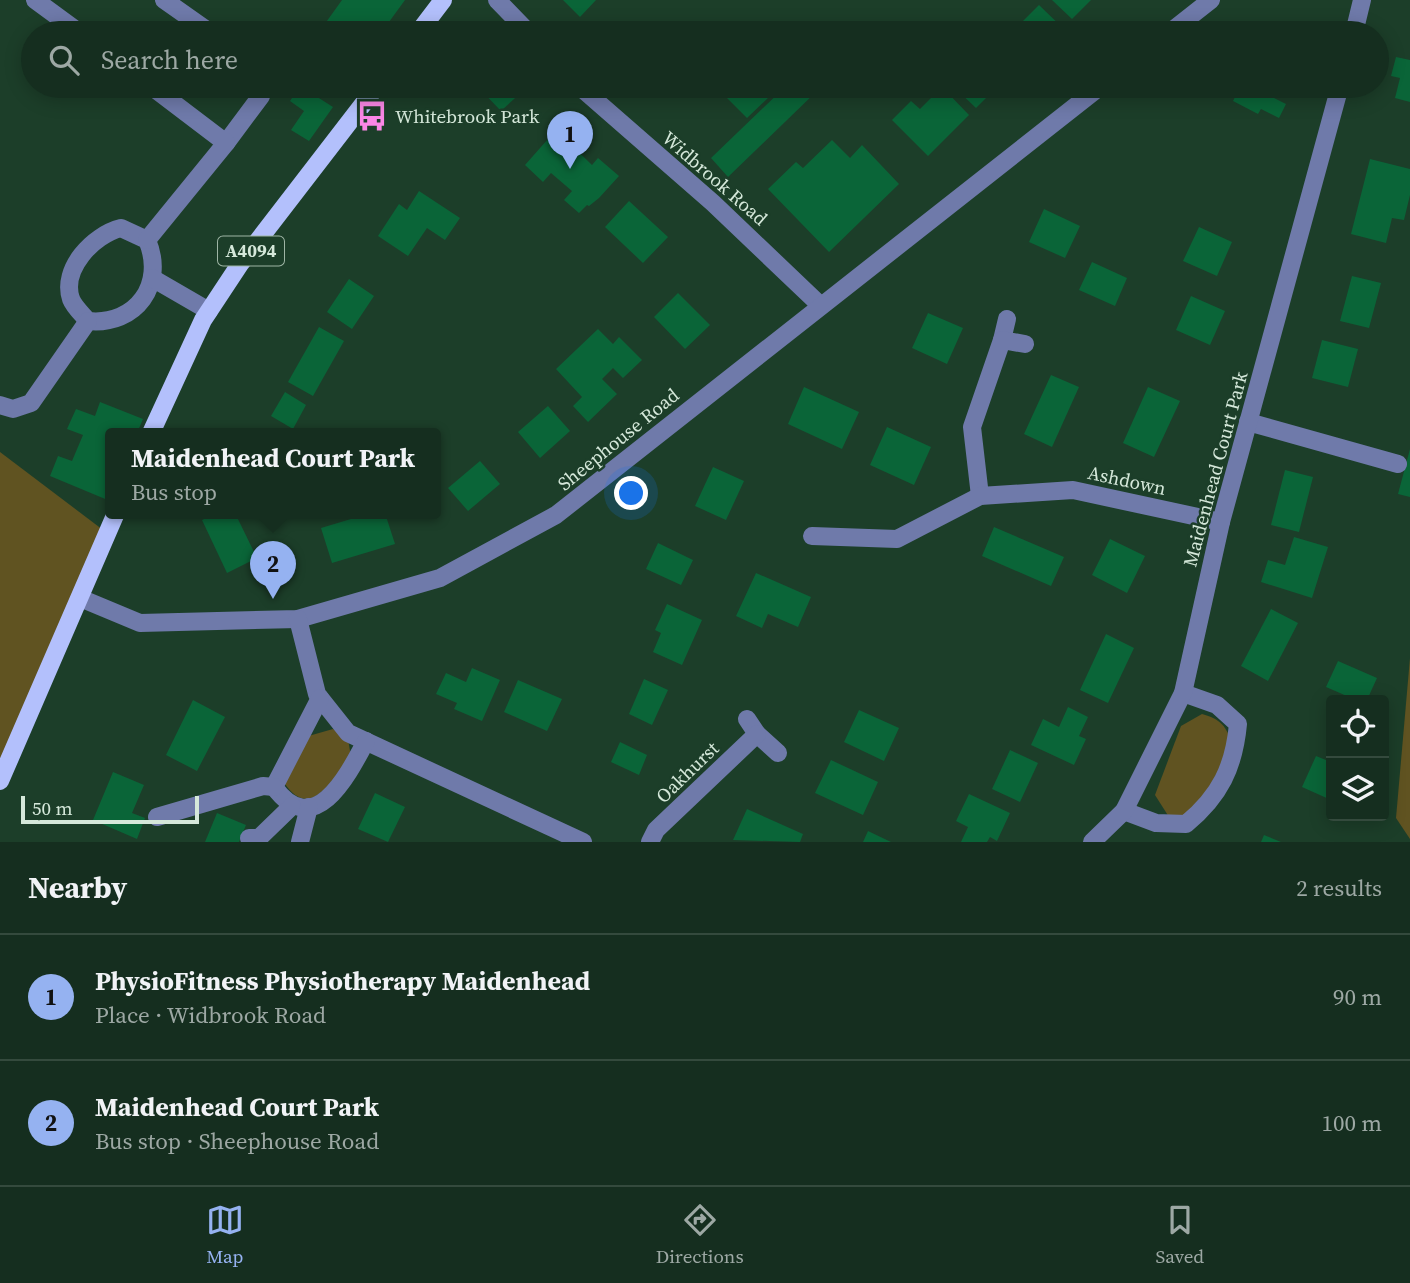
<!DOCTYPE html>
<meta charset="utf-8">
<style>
body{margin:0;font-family:"Source Serif 4",serif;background:#1e3628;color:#f1f3f6}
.controls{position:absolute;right:21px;bottom:21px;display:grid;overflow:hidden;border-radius:7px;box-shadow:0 4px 18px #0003}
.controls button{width:63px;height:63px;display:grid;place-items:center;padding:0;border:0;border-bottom:2px solid #344a3d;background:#152e1f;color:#f1f3f6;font:35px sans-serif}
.scale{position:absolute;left:21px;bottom:18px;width:178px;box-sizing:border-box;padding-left:7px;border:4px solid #d5e8da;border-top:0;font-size:19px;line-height:24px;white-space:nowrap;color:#d5e8da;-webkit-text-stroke:5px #1c3e29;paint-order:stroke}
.you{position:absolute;left:632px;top:494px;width:24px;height:24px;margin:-18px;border:5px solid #fff;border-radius:50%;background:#1a73e8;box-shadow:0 0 0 10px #1a73e833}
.badge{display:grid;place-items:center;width:46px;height:46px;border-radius:50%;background:#95b2f1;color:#111;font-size:23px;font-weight:700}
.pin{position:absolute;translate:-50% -58px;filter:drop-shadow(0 2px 4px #0008)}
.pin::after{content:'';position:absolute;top:37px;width:24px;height:21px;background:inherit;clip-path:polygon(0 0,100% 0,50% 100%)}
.popup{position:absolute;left:105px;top:428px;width:336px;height:91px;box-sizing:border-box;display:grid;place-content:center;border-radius:7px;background:#152e1f;filter:drop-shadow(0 2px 5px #0005);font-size:23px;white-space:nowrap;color:#9da8a4}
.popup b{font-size:26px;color:#f1f3f6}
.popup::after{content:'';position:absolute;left:50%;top:100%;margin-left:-14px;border:14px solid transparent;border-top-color:#152e1f}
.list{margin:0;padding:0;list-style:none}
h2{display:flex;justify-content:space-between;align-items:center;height:91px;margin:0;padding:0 28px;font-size:30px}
h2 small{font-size:23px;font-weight:400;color:#9da8a4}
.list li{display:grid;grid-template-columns:46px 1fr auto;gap:21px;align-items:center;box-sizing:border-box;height:126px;padding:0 28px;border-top:2px solid #344a3d}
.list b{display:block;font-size:26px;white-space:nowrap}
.list p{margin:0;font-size:23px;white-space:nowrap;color:#9da8a4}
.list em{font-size:23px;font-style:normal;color:#9da8a4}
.icon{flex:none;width:38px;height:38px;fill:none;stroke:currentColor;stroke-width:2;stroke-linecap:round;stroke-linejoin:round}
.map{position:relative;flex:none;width:1410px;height:842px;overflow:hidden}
.search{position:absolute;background:#152e1f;box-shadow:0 4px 18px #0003;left:21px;right:21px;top:21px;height:77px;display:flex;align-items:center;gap:18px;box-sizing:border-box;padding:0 24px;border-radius:38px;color:#9da8a4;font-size:26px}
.sheet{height:343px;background:#152e1f}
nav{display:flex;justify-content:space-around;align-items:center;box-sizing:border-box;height:98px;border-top:2px solid #344a3d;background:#152e1f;font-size:19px;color:#9da8a4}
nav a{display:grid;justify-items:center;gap:4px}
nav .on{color:#95b2f1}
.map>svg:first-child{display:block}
</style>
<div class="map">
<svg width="1410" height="842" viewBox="0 0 1410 842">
<rect width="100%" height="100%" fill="#1c3e29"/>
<g fill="#605321">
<path d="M0,452L111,536L0,780Z"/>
<path d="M1410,658V839L1396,818Z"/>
<path d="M1202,714C1220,719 1227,726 1232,745L1207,801L1185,820L1169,817L1155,795L1181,726Z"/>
<path d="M333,729L348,739L351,757C331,780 310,823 283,781L305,737Z"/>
</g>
<g fill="#0a6538">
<path d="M342,0H405L381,33H321L319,32Z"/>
<path d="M563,0H596L580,17Z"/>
<path d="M1052,0H1091L1072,19Z"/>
<path d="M1039,5L1068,33H1011Z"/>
<path d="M1396,57L1410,60V102L1395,98L1400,78L1391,76Z"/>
<path d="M300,86L333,107L309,141L291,130L304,111L290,101Z"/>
<path d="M477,86H525L527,87L501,111Z"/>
<path d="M729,86H756L768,98L747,118L724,95L732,88Z"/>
<path d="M786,86H812L817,91L728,177L711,158Z"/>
<path d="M953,86H998L976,108Z"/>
<path d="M1227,86H1270L1266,94L1286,104L1279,118L1261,109L1258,114L1233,101L1236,95L1225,89Z"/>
<path d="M942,87L969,115L928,156L892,120L911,101L920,109Z"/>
<path d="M556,130L592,165L598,158L619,176L599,198L589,206L587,205L579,213L564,200L572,191L551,173L543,182L525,165Z"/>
<path d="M832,140L850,158L862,145L899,184L829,252L768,189L796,162L803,168Z"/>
<path d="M1370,159L1410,169V195L1404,220L1392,218L1386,243L1351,234Z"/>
<path d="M419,191L460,218L445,240L427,228L408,256L378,236L399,204L407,210Z"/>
<path d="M629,201L668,237L643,263L605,227Z"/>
<path d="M1044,209L1080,226L1065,258L1029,242Z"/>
<path d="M1199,227L1232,242L1217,276L1183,261Z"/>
<path d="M1092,262L1127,278L1115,306L1079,290Z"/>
<path d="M1352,276L1381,283L1369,328L1340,321Z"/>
<path d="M349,279L374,296L352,329L327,312Z"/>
<path d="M678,293L710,325L685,349L654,317Z"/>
<path d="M1191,296L1225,311L1210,345L1176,330Z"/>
<path d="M928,313L963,328L947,364L912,348Z"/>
<path d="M319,327L344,341L313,396L288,382Z"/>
<path d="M598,329L613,344L619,337L642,360L623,378L613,368L602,379L617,394L588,422L573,406L582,397L556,369Z"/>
<path d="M1322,340L1358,349L1348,387L1312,378Z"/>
<path d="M1051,375L1079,387L1052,447L1024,434Z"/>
<path d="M804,387L859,412L842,449L788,424Z"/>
<path d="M1148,387L1180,401L1154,457L1123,443Z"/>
<path d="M285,392L306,405L293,429L271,416Z"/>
<path d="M100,402L143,419L137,433H110V501L50,476L58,456L72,461L83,435L67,429L76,409L95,416Z"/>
<path d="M548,406L570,431L540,458L518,432Z"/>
<path d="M887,427L931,447L914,485L870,465Z"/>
<path d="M1410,449V497L1398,494Z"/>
<path d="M480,461L500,484L468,511L448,488Z"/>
<path d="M713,467L744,481L726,520L695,506Z"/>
<path d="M1285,470L1313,477L1299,532L1271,525Z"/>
<path d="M217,513H235L257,558L227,573L202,520Z"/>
<path d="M371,513H385L395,544L332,563L321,528Z"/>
<path d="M994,527L1064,557L1051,586L982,556Z"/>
<path d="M1294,537L1328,547L1312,598L1261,582L1268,560L1285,565Z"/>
<path d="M1110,539L1145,556L1127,593L1092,575Z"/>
<path d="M658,543L693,560L681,585L646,569Z"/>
<path d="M756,573L811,597L798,627L768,614L762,628L736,616Z"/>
<path d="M667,604L702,620L682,665L653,652L661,633L655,630Z"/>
<path d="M1271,609L1298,623L1268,681L1241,666Z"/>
<path d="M1106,634L1134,648L1108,703L1080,690Z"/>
<path d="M1338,661L1377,678L1367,700H1356L1326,687Z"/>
<path d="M472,668L500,680L482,721L454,709L457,703L436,694L446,673L466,682Z"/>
<path d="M644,679L668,690L652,725L629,714Z"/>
<path d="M518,680L562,699L547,731L504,712Z"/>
<path d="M193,700L225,717L197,771L166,755Z"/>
<path d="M1068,707L1088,717L1079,736L1086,739L1074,765L1031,745L1043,719L1059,727Z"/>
<path d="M859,710L899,728L884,761L844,742Z"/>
<path d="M620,742L647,755L639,775L611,762Z"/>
<path d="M1010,750L1038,763L1020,802L992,789Z"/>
<path d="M1316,756L1331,762V800L1302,787Z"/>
<path d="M831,760L878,782L863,815L815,793Z"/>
<path d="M113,772L144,785L132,813L145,818L137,839L93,820Z"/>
<path d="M375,793L405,807L388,842L358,829Z"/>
<path d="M969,794L1010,813L997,841L990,837L987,842H961L968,827L956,821Z"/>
<path d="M747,809L803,834L800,842L733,840Z"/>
<path d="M217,813L246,825L239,842H205Z"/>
<path d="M868,831L891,842H863Z"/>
<path d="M1264,835L1281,842H1261Z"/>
</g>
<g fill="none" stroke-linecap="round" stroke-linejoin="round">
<g stroke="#6f7aaa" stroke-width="18">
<path d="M35,0L80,33"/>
<path d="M164,0L211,33"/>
<path d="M497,0L529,33"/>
<path d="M268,33V31"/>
<path d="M1169,33L1211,0"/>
<path d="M1354,33L1362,0"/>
<path d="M579,86L713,203L820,305"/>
<path d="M226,143L261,96L264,86"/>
<path d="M121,228L147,240C166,284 136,326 88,321C83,315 74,307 71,299C61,269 93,235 121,228Z"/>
<path d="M147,240L226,143L151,86"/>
<path d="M152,278L209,311"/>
<path d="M1002,340L1007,319"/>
<path d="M0,405L13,409L31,403L88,321"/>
<path d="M1248,422L1398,464"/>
<path d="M980,496L972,427L1002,340L1025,344"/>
<path d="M812,536L897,539L980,496L1073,490L1221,522"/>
<path d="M80,598L140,623L298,619L440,578L556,515L1101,86"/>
<path d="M298,619L317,694L348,733L583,842"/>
<path d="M320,698L274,787C314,841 347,777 366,741"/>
<path d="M747,719L757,734L778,753"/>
<path d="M1124,811L1156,823L1186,824C1220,796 1234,767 1238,724L1217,705L1183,693"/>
<path d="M157,817L263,786L274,787"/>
<path d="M249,838H259L292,806"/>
<path d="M300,842L309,807"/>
<path d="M650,842L656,830L757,734"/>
<path d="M1092,842L1124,811L1183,693L1221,522L1340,86"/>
</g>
<g stroke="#b3c0fc" stroke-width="18">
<path d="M418,33L443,0"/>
<path d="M151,433L203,320L240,264L377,86"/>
<path d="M0,781L116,513"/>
</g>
</g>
<defs>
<g id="bus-bare" transform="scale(2.415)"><path d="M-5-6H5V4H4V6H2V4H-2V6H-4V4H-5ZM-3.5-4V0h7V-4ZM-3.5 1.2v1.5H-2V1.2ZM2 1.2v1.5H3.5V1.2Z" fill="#fb87e6" stroke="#1c3e29" stroke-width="2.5" paint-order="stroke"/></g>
</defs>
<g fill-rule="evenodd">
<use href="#bus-bare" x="372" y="116"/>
</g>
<g text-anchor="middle" stroke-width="5" stroke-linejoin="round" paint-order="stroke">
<rect fill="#1c3e29" stroke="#9eb5a5" stroke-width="2" x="218" y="236.5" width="66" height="29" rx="5"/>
<g font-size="18" font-weight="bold" fill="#d5e8da">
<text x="251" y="257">A4094</text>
</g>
<g font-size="19" fill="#d5e8da" stroke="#1c3e29" text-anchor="start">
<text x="395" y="123">Whitebrook Park</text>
</g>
<g font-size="19" fill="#d5e8da" stroke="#1c3e29">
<text transform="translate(715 178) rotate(41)" y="7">Widbrook Road</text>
<text transform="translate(618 439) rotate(-39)" y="7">Sheephouse Road</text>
<text transform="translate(1215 469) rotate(-75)" y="7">Maidenhead Court Park</text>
<text transform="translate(1127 480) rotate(12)" y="7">Ashdown</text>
<text transform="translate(687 772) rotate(-44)" y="7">Oakhurst</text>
</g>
</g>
</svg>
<div class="controls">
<button><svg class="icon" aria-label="locate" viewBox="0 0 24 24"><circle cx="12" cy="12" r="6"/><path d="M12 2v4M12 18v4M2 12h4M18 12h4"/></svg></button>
<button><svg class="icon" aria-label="layers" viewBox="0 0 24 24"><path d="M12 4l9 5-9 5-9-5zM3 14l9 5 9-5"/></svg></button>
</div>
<div class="scale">50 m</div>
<div class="you"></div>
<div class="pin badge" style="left:570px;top:169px">1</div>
<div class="pin badge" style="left:273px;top:599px">2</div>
<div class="popup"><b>Maidenhead Court Park</b>Bus stop</div>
<div class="search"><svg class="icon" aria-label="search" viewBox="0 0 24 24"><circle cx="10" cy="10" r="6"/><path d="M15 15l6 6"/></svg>Search here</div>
</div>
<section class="sheet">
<h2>Nearby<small>2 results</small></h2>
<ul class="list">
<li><span class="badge">1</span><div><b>PhysioFitness Physiotherapy Maidenhead</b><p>Place · Widbrook Road</p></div><em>90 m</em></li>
<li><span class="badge">2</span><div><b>Maidenhead Court Park</b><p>Bus stop · Sheephouse Road</p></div><em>100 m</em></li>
</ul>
</section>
<nav>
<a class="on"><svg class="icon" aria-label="map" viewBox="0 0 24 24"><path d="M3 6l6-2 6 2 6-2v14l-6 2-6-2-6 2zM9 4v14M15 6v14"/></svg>Map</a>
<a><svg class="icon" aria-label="directions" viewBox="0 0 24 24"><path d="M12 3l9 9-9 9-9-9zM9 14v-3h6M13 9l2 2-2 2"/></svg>Directions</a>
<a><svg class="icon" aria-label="saved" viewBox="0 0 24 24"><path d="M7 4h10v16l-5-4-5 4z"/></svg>Saved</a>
</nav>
